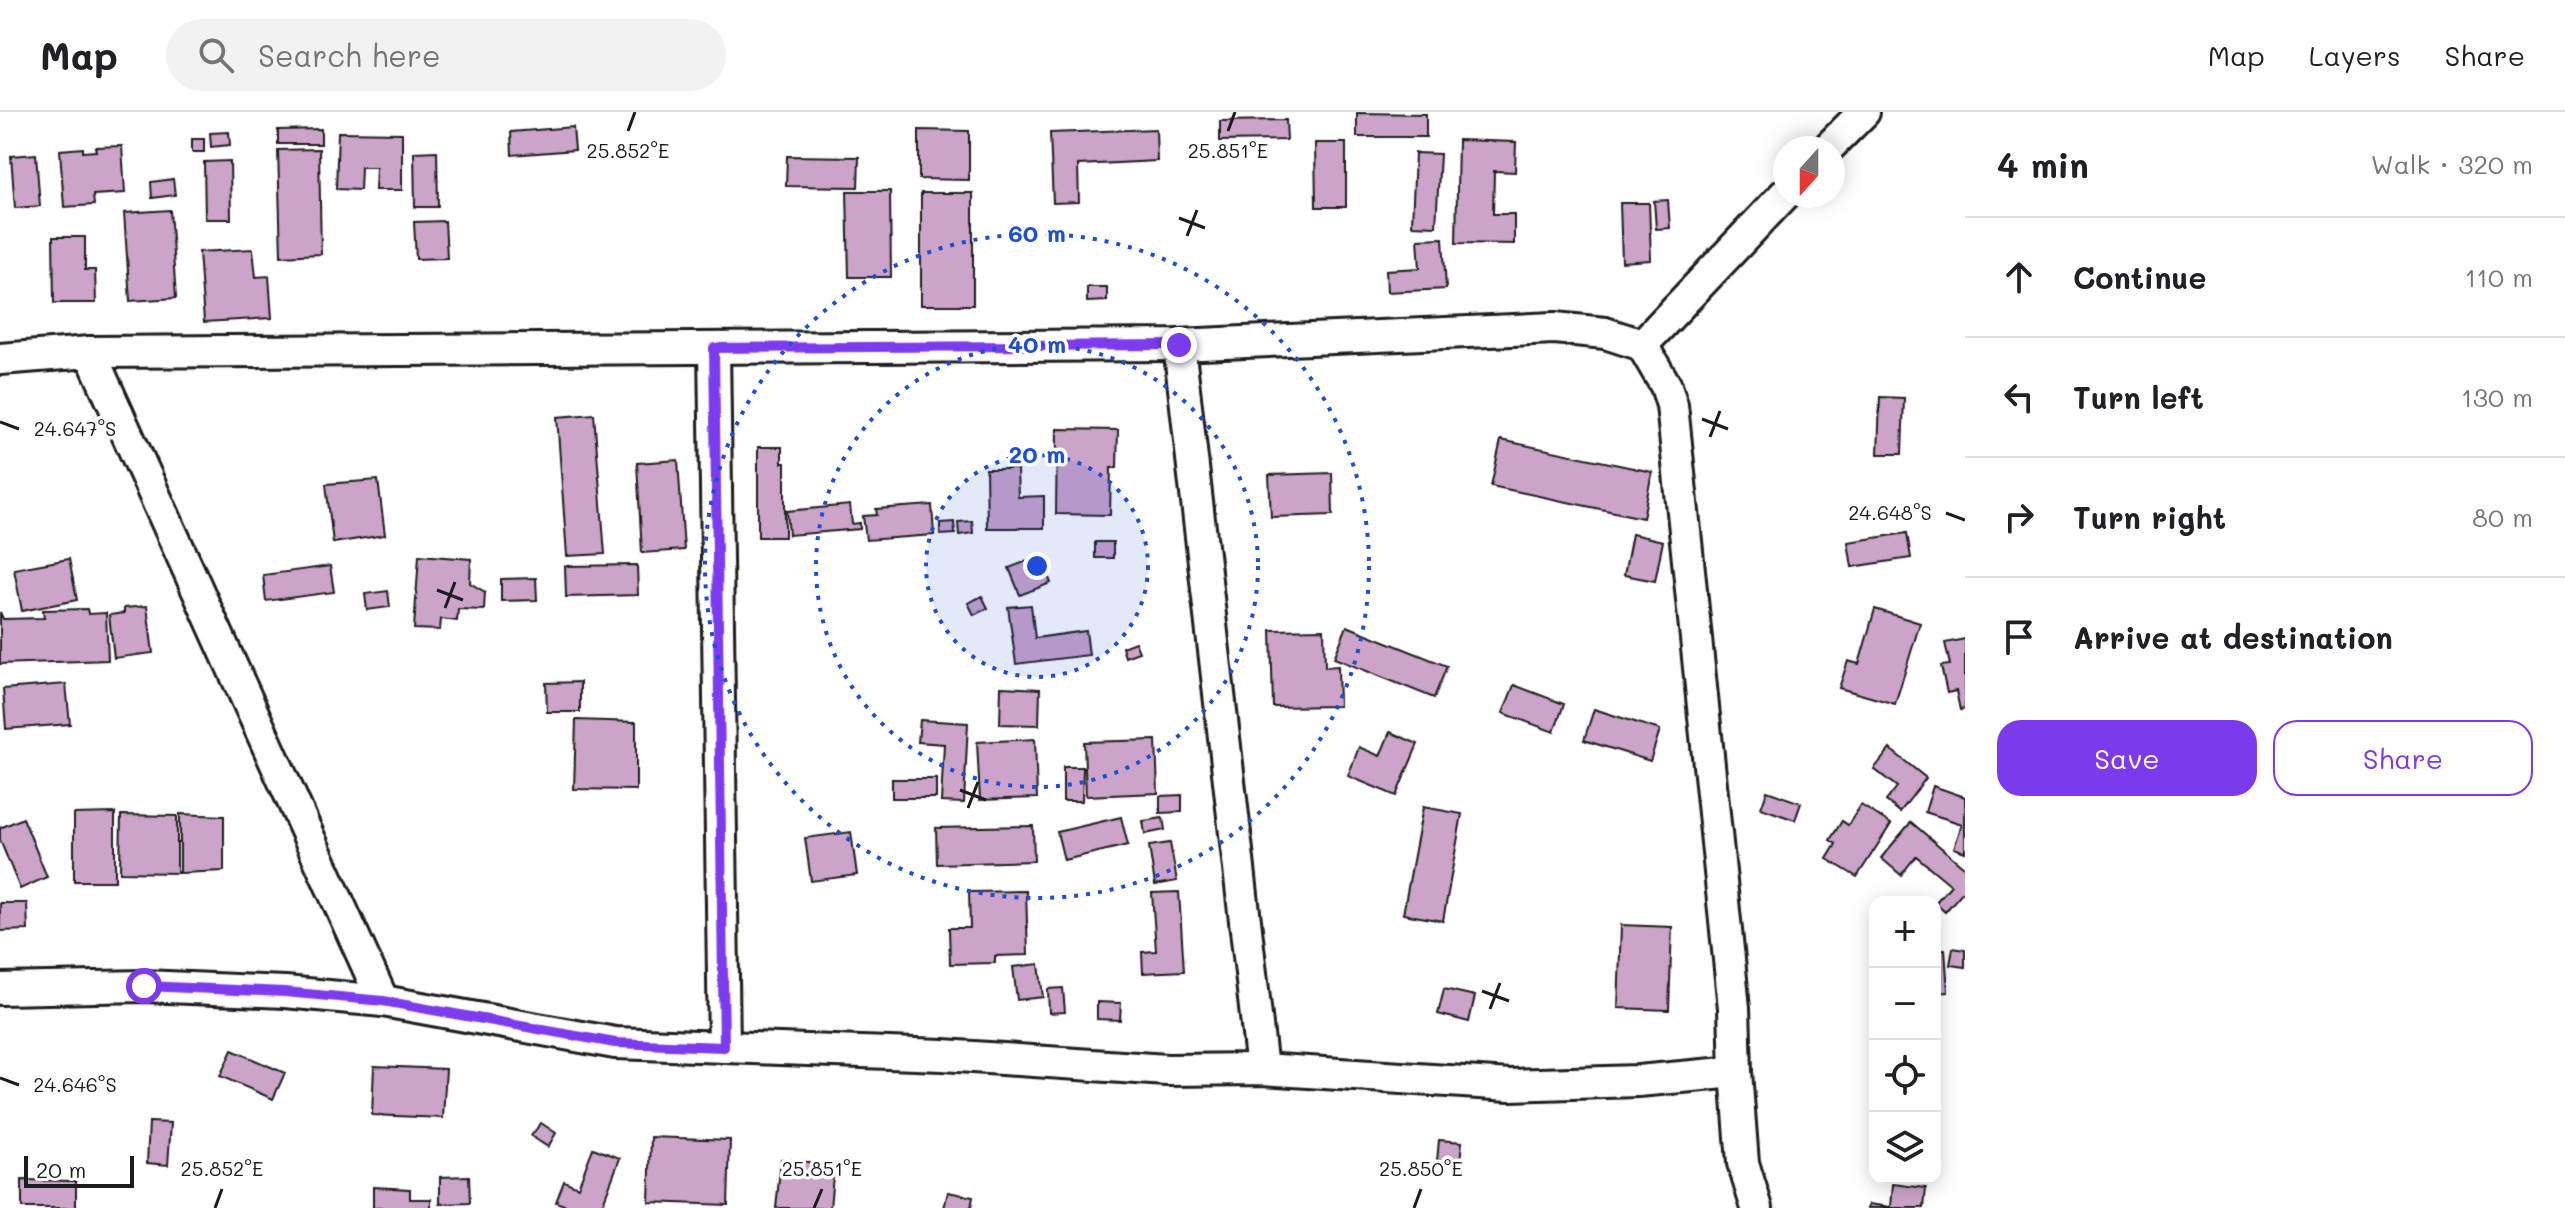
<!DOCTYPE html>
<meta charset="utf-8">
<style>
body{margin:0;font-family:Mali,sans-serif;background:#f2f2f2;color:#202124}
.controls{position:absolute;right:24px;bottom:24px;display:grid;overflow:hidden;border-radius:16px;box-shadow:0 4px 20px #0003}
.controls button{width:72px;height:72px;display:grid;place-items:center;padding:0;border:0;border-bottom:2px solid #e0e0e0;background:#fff;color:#202124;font:40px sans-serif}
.compass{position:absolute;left:1773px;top:24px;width:72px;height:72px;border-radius:50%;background:#fff;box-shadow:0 4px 20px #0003;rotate:201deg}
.scale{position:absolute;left:24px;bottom:20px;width:110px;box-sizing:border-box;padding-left:8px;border:4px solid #1c1c1c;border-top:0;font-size:22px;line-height:28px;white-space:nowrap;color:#1c1c1c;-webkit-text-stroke:6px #fff;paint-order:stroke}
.stop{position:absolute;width:24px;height:24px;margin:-18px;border:6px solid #7c3aed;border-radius:50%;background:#fff}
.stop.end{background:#7c3aed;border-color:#fff;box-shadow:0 2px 8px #0008}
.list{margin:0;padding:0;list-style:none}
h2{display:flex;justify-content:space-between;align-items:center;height:104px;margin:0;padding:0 32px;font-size:34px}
h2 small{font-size:26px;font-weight:400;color:#757577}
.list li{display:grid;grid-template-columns:52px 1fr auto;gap:24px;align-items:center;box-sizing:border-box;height:120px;padding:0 32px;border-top:2px solid #e0e0e0}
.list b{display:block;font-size:30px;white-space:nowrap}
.list em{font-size:26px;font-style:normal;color:#757577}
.actions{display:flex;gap:16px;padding:24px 32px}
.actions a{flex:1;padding:18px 0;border:2px solid #7c3aed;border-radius:24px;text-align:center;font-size:28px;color:#7c3aed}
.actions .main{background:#7c3aed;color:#fff}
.icon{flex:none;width:44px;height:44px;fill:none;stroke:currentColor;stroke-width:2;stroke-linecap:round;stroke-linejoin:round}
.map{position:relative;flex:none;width:1965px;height:1096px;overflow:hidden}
header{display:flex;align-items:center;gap:48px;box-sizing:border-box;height:112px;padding:0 40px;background:#fff;border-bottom:2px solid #e0e0e0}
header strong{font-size:38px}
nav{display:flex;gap:44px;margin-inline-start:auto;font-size:28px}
.search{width:560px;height:72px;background:#f2f2f2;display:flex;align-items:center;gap:20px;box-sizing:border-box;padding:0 28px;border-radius:44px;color:#757577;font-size:30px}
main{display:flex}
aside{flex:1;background:#fff}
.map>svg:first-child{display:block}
</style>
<header>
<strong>Map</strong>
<div class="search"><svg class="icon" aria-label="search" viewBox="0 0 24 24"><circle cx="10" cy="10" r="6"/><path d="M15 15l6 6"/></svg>Search here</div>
<nav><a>Map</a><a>Layers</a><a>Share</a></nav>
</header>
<main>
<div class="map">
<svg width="1965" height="1096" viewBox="0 0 1965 1096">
<rect width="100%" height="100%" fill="#fff"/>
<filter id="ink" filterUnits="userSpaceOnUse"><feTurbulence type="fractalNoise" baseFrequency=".0125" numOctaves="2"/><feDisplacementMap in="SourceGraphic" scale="16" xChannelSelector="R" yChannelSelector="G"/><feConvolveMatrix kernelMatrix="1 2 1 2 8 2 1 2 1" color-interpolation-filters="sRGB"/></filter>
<g filter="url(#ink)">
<g fill="#cca3c9" stroke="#1c1c1c" stroke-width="2">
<path d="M1357,1L1426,2V25H1357Z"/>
<path d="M1286,8L1287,28L1220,29V9Z"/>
<path d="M573,15L575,38L512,43L511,20Z"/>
<path d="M321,17V32H278V18Z"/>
<path d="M1156,17L1157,49L1078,53L1079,90L1053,91L1050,21Z"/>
<path d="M919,18L969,19V68L919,67Z"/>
<path d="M229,20L230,33L211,35L210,21Z"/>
<path d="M338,20L402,21V78H375L376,55H361L360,78L336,77Z"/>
<rect x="192" y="27" width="12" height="13"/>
<path d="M1458,28L1516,30L1515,60L1494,59L1493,102H1514V132L1456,131Z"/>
<path d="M1315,31H1346V95H1316Z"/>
<path d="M122,34L125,81L93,83L94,93L64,95L60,38L83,36V40L96,39L95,35Z"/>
<path d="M319,37L321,142L281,144L278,38Z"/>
<path d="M437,39L438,95H415L414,40Z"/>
<path d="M1415,41L1440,42L1436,114L1412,113Z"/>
<path d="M36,42L40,94L15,96L11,44Z"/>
<path d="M787,44L859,45L858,75L786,74Z"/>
<path d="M230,49L231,107H205L204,50Z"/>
<path d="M173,67L175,83L152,86L151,70Z"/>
<path d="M847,79H890L891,165H849Z"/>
<rect x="921" y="81" width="52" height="112"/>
<path d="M1668,88L1670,116L1656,117L1654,89Z"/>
<path d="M1620,91H1649L1651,148L1622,150Z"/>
<path d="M170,98L176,186L130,189L124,101Z"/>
<path d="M445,109L447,146L416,147L414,110Z"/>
<path d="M53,125H85V158H95L96,191H54Z"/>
<path d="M1443,126L1446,177L1387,180L1386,158L1420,156L1418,127Z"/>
<path d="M253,137L256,165L269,164L272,206L204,210L199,140Z"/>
<path d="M1087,175H1107V189L1087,190Z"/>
<path d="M1880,285L1904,286L1902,342H1878Z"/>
<path d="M594,302L605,442L567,444L557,305Z"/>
<path d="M1057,317L1118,318L1117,356H1111L1110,403L1056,402Z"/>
<path d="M1501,328L1652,360L1643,406L1491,374Z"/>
<path d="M758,335H782V351H785V425H758Z"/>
<path d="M678,348L684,438L642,441L637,351Z"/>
<path d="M986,357H1017L1018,385L1044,384V416H987Z"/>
<path d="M1332,361L1333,403L1271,405L1269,363Z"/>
<path d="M378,368L385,423L333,431L326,372Z"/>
<path d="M850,393L852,412L860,411V417L789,423L787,399Z"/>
<path d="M932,393L934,423L866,428L863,404L877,403L876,397Z"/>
<path d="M972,409L973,421L959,423L958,410Z"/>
<path d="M954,410L955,422L940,423V411Z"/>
<path d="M1907,421L1911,446L1852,455L1848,430Z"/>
<path d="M1632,422L1663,429L1655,469L1624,463Z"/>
<rect x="1095" y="430" width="18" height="16"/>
<path d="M419,443L471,447L470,471L485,480L484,498L458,497L457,509L441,507L440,518L414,517Z"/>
<path d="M1040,444L1051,471L1020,483L1009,456Z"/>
<path d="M69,447L77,488L22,499L14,457Z"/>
<path d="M637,453L638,483L566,485L565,454Z"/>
<path d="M330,454L334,480L266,489L263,463Z"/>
<path d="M536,466L537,488L501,489V467Z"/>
<path d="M388,479L390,495L367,498L365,482Z"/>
<path d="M982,484L988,496L974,503L968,491Z"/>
<path d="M1031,493L1035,526L1086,519L1089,543L1016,552L1008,495Z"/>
<path d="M147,494L153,541L114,546L109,503L124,501V496Z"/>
<path d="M87,497L88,502L106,501L108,548L0,552V500L3,507L44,506L43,498Z"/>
<path d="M1875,497L1920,511L1895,592L1839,576L1848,549L1859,552Z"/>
<path d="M1347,514L1447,554L1434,586L1334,546Z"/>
<path d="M1324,517L1325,555L1338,554L1339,594L1273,595L1271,518Z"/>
<path d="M1965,527V597L1960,598L1956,579L1947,581L1941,554L1950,553L1945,531Z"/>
<path d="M1135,530L1139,540L1125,545L1122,535Z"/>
<path d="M580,570V600H547L546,571Z"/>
<path d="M66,572L70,612L6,617L3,577Z"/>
<path d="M1514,573L1564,592L1554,620L1503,601Z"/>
<path d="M1001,575L1040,577L1039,613L1000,612Z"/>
<path d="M1594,597L1660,618L1650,649L1584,628Z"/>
<path d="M576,608L636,610V678L574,677Z"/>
<path d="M920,608L968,611L964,691L941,690L944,632L918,630Z"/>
<path d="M1390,620L1418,632L1396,684L1348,664L1359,635L1380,644Z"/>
<path d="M1035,627L1037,686L980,688L977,630Z"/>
<path d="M1156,628L1158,681L1086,684L1084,630Z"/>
<path d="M1890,637L1926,666L1900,700L1886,689L1897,675L1874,657Z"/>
<path d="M1063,655H1083L1082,689H1063Z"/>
<rect x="892" y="667" width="44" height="19"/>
<path d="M1933,674L1965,685V740L1954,736L1962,712L1925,700Z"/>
<path d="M1767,679L1801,691L1795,708L1761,696Z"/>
<path d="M1182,683V700L1160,701V684Z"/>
<path d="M1861,693L1891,712L1857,765L1827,747L1836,732L1830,728L1842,709L1848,713Z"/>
<path d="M1423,695L1462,702L1443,809L1403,802Z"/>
<path d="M115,701V769H74V702Z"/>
<path d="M180,702L224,704V759L180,761Z"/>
<path d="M121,703L177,704V761L120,760Z"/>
<path d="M1121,705L1128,733L1064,748L1057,720Z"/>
<path d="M23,706L47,765L20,777L0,728V716Z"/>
<path d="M1163,706L1165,718L1145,722L1143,709Z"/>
<path d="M1911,710L1965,756V777L1945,800L1935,791L1951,773L1916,744L1901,763L1881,746Z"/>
<path d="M1033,714L1034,749L937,752L936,716Z"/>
<path d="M851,720L857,763L811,769L805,726Z"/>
<path d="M1170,731L1177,769L1155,773L1149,734Z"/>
<path d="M1026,779L1028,843L995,844V851L950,852L949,816H970L969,780Z"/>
<path d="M1179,780L1184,859L1143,861L1142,840L1156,839L1152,781Z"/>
<path d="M0,791H27L28,818L0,819Z"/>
<path d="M1621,813L1672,815L1669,898L1618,896Z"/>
<path d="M1953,836L1965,838V855L1950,853Z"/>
<path d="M1935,837H1945L1948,880L1935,881Z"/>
<path d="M1039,852L1043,885L1017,888L1013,855Z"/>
<path d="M1063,876L1065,900L1049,901L1048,877Z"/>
<path d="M1444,877L1475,884L1469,910L1438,902Z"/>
<path d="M1097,890L1121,891L1120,908L1097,907Z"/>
<path d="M232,938L285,961L273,987L220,964Z"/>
<path d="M374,954L446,957L443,1006L372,1003Z"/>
<path d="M149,1010L171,1011L168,1053L147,1051Z"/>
<path d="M541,1011L556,1021L548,1035L531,1024Z"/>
<path d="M651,1025L730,1028L728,1093L649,1090Z"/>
<path d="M1439,1028L1462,1030L1460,1051L1437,1049Z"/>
<path d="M593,1036L620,1046L601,1096H572L556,1090L564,1069L578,1075Z"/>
<path d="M781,1047L834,1053L830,1096H776Z"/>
<path d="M469,1064L470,1091L440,1092V1065Z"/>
<path d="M1902,1066H1925L1924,1072L1902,1068Z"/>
<path d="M22,1068L76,1069V1096H22Z"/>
<path d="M1893,1072L1926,1076L1924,1096H1868L1869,1092L1891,1095Z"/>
<path d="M373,1075L410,1077V1087H431V1096H373Z"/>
<path d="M948,1080L973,1085L971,1096H944Z"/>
</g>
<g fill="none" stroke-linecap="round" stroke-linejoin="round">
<g stroke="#1c1c1c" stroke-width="36">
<g id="street">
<path d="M1828,36L1864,0"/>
<path d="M1179,233L1262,957"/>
<path d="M1642,233L1785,82"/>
<path d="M714,236L724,935"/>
<path d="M90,240L383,889"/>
<path d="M0,247L90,240L1179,233L1555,216L1605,221L1642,233L1666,274L1672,293L1734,896L1736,960L1638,969L1510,973L1262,957L1167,958L943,943L615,931L383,889L285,880L144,874L0,877"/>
<path d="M1736,960L1743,1051L1757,1096"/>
</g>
</g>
<use href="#street" stroke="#fff" stroke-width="30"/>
</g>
</g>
<g fill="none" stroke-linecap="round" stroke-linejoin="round" filter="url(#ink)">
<path stroke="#7c3aed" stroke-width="10" d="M144,874L285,880L383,889L615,931L724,935L714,236L1179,233"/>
</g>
<path fill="none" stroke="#1c1c1c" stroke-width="3" d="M628,19L635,0M1228,19L1235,0M1179,106L1205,116M1187,124L1197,98M1702,307L1728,317M0,310L19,317M1710,325L1720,299M1946,401L1965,408M437,478L463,488M445,496L455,470M960,678L986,688M968,696L978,670M1482,879L1509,889M1490,897L1500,871M0,966L19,973M215,1096L222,1077M814,1096L822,1077M1414,1096L1421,1077"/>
<circle cx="1037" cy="454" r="111" fill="#1d4ed8" fill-opacity=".12"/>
<g fill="none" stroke="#1d4ed8" stroke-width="4" stroke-dasharray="4 8">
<circle cx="1037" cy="454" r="111"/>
<circle cx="1037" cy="454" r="221"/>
<circle cx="1037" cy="454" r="332"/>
</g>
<g font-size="20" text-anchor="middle" fill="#1c1c1c" stroke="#fff" stroke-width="7" stroke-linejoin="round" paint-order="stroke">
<text x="628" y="46">25.852°E</text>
<text x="1228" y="46">25.851°E</text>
<text x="75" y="324">24.647°S</text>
<text x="1890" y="408">24.648°S</text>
<text x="75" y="980">24.646°S</text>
<text x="222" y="1064">25.852°E</text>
<text x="822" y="1064">25.851°E</text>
<text x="1421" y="1064">25.850°E</text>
</g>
<circle cx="1037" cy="454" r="12" fill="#1d4ed8" stroke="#fff" stroke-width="4"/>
<g font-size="24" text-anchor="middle" font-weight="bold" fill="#1d4ed8" stroke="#fff" stroke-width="7" stroke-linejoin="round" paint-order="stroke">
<text x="1037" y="130">60 m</text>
<text x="1037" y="241">40 m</text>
<text x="1037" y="351">20 m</text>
</g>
</svg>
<div class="controls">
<button>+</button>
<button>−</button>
<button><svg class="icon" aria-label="locate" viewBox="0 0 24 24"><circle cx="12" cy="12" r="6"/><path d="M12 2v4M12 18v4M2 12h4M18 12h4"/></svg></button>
<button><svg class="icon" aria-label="layers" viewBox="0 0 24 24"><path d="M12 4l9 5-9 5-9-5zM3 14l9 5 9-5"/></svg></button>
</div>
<svg class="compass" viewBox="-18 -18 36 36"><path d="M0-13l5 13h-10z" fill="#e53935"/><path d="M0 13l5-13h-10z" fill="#757577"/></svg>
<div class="scale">20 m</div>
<div class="stop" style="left:144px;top:874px"></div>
<div class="stop end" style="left:1179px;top:233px"></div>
</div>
<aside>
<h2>4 min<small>Walk · 320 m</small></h2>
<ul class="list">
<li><svg class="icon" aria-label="ahead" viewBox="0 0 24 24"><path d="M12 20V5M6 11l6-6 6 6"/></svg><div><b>Continue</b></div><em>110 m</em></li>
<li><svg class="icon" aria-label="left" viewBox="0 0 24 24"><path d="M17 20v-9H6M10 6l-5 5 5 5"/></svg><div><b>Turn left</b></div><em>130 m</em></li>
<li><svg class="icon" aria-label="right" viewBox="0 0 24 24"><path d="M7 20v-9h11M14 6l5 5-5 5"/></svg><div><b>Turn right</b></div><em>80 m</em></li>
<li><svg class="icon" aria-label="arrive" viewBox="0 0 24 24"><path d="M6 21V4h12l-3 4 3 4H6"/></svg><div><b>Arrive at destination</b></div></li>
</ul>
<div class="actions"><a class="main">Save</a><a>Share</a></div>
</aside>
</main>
